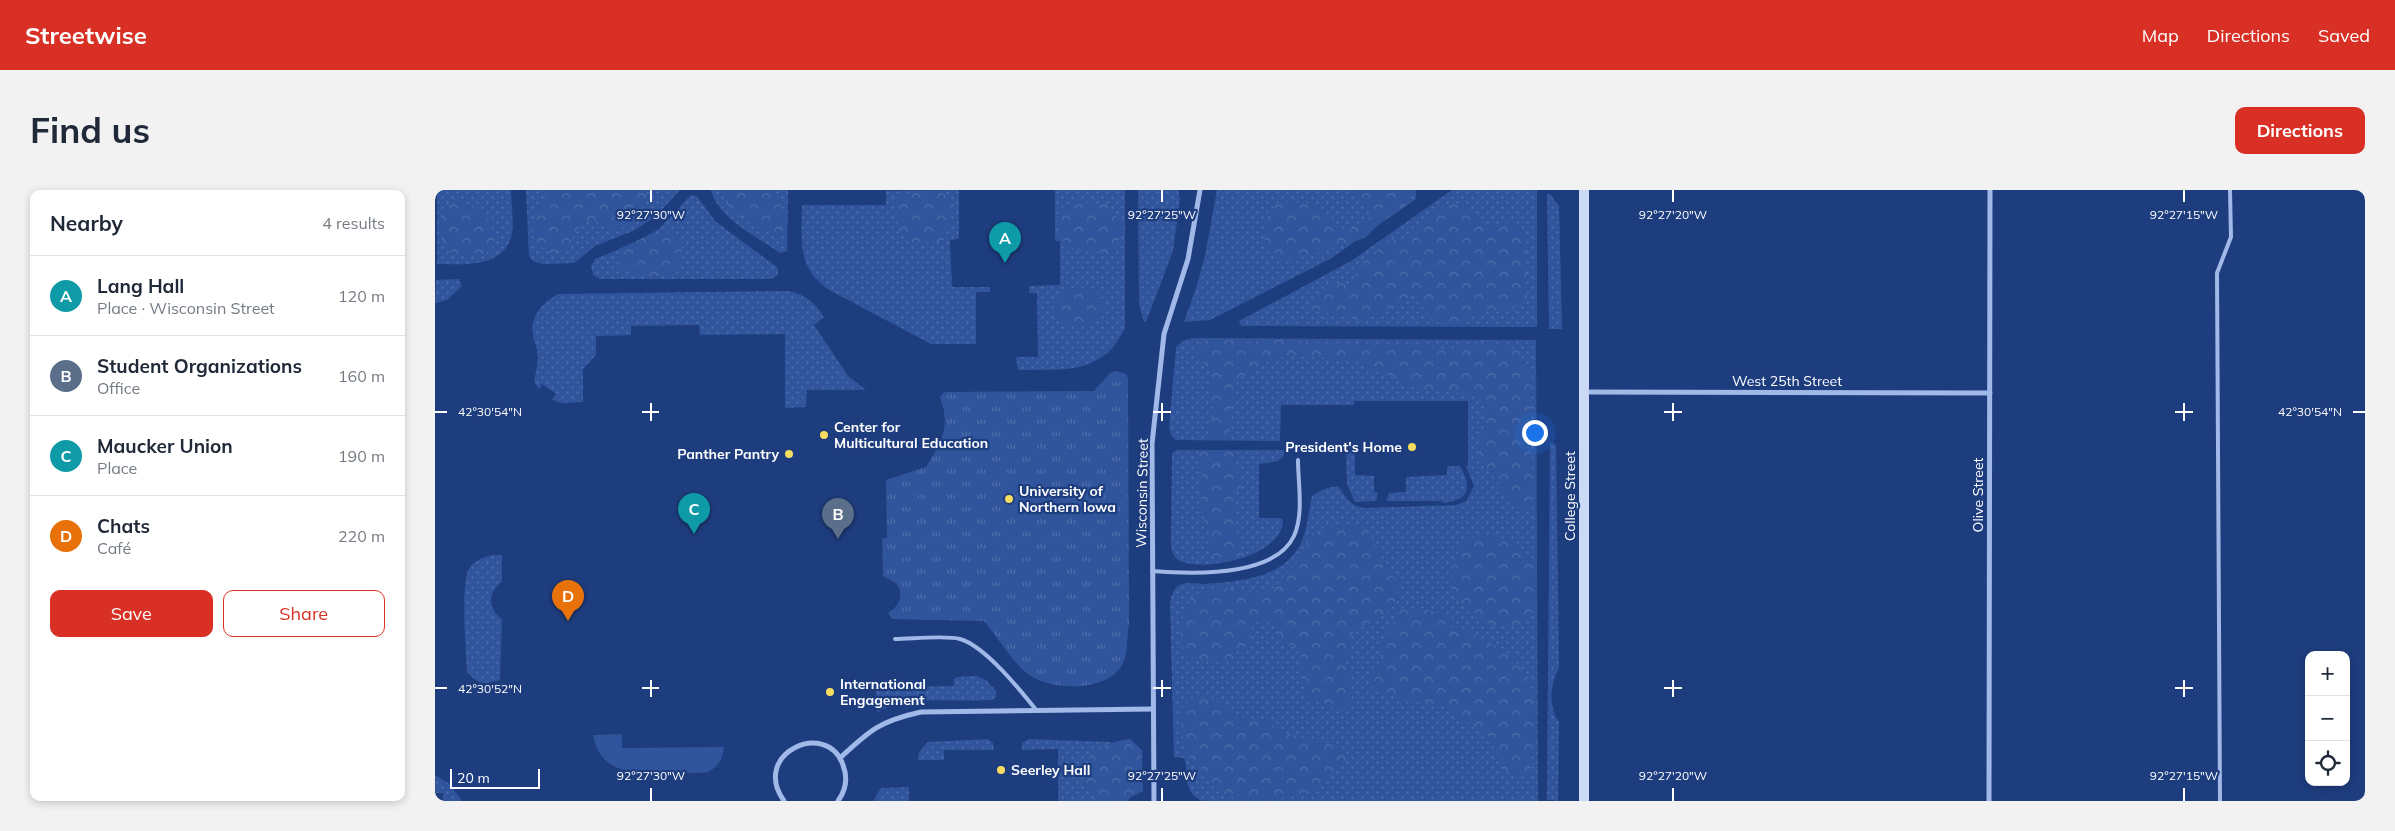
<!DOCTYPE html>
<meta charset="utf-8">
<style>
body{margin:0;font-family:Mulish,sans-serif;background:#f2f2f3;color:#1f2937}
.controls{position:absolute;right:15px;bottom:15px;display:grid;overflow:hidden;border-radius:10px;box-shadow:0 2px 8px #0003}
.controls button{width:45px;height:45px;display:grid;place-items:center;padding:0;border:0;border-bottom:1px solid #e0e1e3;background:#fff;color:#1f2937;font:25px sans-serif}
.scale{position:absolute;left:15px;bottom:12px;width:90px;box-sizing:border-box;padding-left:5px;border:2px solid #fff;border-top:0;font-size:14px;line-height:18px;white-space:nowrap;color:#fff;-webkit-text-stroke:4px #1e3d7e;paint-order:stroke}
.you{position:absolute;left:1099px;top:242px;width:18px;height:18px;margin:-12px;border:4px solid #fff;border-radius:50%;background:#1a73e8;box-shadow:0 0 0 8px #1a73e833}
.badge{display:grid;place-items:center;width:32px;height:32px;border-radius:50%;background:#d93025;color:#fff;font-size:16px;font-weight:700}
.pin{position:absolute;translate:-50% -41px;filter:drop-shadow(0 1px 2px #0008)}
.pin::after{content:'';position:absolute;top:26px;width:18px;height:15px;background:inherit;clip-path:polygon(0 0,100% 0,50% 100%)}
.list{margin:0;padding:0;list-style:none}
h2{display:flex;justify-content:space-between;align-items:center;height:65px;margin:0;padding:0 20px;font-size:21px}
h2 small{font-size:16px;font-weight:400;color:#747a83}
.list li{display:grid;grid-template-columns:32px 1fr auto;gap:15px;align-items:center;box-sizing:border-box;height:80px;padding:0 20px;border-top:1px solid #e0e1e3}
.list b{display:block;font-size:19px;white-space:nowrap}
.list p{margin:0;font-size:16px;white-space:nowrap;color:#747a83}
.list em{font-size:16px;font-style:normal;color:#747a83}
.actions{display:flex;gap:10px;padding:15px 20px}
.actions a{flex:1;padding:11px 0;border:1px solid #d93025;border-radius:10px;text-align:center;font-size:18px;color:#d93025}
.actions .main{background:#d93025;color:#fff}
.icon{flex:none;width:28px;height:28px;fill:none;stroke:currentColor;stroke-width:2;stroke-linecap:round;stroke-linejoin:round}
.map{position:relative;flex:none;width:1930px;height:611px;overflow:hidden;border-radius:10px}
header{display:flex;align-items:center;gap:30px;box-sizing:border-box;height:70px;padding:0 25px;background:#d93025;color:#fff}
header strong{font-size:24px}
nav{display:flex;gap:28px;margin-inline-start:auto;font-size:18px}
.intro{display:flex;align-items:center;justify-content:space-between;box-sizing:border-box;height:120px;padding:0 30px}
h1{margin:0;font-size:35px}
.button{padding:12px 22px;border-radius:10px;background:#d93025;color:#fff;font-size:18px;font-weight:700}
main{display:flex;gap:30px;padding:0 30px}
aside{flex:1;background:#fff;border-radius:10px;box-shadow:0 2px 8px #0003}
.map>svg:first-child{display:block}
</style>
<header>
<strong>Streetwise</strong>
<nav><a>Map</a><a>Directions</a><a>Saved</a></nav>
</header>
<div class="intro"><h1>Find us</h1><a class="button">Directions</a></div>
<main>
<aside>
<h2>Nearby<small>4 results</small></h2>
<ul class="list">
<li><span class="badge" style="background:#0f9aa8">A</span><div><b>Lang Hall</b><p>Place · Wisconsin Street</p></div><em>120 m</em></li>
<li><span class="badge" style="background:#5c6f8a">B</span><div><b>Student Organizations</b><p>Office</p></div><em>160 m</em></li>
<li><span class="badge" style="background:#0f9aa8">C</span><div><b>Maucker Union</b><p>Place</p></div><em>190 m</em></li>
<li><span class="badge" style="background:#e8710a">D</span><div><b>Chats</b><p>Café</p></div><em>220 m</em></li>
</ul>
<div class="actions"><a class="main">Save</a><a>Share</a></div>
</aside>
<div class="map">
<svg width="1930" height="611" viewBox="0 0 1930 611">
<defs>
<pattern id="grass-dots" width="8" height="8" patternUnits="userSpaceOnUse" patternTransform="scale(1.25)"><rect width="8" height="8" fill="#31559c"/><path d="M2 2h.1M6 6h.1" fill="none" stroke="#506eab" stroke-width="1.8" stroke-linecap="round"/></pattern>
<pattern id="forest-crowns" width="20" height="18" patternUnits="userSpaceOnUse" patternTransform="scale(1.25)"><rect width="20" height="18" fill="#31559c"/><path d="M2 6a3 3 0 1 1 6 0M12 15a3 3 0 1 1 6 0" fill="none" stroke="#506eab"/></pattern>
<pattern id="park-tufts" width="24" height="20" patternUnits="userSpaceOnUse" patternTransform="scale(1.25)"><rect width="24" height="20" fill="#31559c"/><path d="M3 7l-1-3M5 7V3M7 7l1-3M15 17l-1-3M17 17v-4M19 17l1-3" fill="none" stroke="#506eab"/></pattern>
</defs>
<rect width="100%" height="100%" fill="#1e3d7e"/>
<g fill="url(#grass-dots)">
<path d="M2,0H76C76,14 79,30 77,43C70,79 29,74 2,74Z"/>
<path d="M91,0H245L220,27L198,41L160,56L139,73L108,74L98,71L94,66Z"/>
<path d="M276,0H353L352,61L345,63C323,47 283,29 276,0Z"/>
<path d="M524,0V49L515,50L517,97H555V102H541V154H496L396,101C361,79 367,51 367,15H451V1Z"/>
<path d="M620,0H690V138C667,186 629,179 583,180L581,167H603L602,103H594V96L625,95V51H620Z"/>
<path d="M703,0H743L745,9L738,61L711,132H709L704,114Z"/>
<path d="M782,0H981V9L895,69L775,130L749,132L763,92L771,61Z"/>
<path d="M1017,0H1102V137L806,136L804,131L916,71Z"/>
<path d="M1112,4H1115L1124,16L1127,139H1114Z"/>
<path d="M256,5L262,6L280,31L343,78V85L336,89H165L158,85L156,76L160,69L195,55L224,39Z"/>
<path d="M24,89L27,96L12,110L0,113L1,90Z"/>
<path d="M354,101C371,105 380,113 389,127L379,135L413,186L431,200H372L371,217L350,218V144L265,145L264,135L196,136V145L161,146V165L148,179V212L127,213L117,210L121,204L107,194L104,199L99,192C101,181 104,171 102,160C101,155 98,150 98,145C95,125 108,113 123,104Z"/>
<path d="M760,148L1101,150L1103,611H767C747,601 755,587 749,568L739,567L735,413C736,406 739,396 747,394C753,392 763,394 770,394C799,392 840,389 859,364C873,347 872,326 877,306L889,299L903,296C912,308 915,317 932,318L1021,315L1031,311L1039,296L1031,276L1033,275V211H919V215H846L845,251L741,250L736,245L734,238L741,157L749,150Z"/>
<path d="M1115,253L1121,254L1124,478C1115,494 1113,517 1124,532L1123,611L1112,610Z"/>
<path d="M742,260H849V265L843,271L824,274V328H845L848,330C848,366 773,381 748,372C739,370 737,362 736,354L737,263Z"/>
<path d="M920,261V285L939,286V302L943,303L941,311L920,312L912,294L911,262Z"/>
<path d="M1012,276H1025C1037,298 1035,310 1008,313L1007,311H951L954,303L971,302V287L1012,285Z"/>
<path d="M58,365H67V391C53,403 52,418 67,429L65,490C48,494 45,496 32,482C31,463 26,395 33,381C38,370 47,368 58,365Z"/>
<path d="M541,486L551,490L561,501V507L557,510C519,513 477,504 442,522L441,497L519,496V489L522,487Z"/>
<path d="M553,549L558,553L559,560H509V570H483L484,562L493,552Z"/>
<path d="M594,549L675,552L693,563L694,611H623V559L587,560V553Z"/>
<path d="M0,585L15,594L27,611H8V603H0Z"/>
<path d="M474,597V611H438L446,598Z"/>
</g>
<g fill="url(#forest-crowns)">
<path d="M112,0H212C212,17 199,39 179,39C172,39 163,32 156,29L142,39L131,60L115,63L102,54L96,38L102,17L108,11Z"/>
<path d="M282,0H337L353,29L348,40L343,45L325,40L311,27L293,26V11Z"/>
<path d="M912,0H975L976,12L944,34L930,48L855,71L843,69L844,65L829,60L833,23L844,11L877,14L903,41L913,40L933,31L937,18C928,10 919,10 912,0Z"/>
<path d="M478,1H503L520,12L508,52L478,53L464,42L460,7Z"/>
<path d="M23,11L49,22L61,45L57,60C41,68 10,73 6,47C4,39 5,29 6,20Z"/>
<path d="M639,11L671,14L691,38L677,63C650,61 635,65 620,41L625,19Z"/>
<path d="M1023,13L1053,36L1080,31L1092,43V112L1068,121L1050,119L1024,136L998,131L979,105L928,131L875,119L896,93L921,94V79L954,50L978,47L1004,18Z"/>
<path d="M231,41L246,54L247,71L239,76L243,83L214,89L186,78L184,59L210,47Z"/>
<path d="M631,98H661L670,123L646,138L629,136L620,121L624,104Z"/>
<path d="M778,148L815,153L850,149L886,153L991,155L1014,160L1047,150L1084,161L1096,189L1095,250L1098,304L1096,322L1081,316L1042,267L1053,216L1033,204L984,199L915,169L862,166L841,168L825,175L817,184L803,187L794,226L796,250H768L776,237L779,225L775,198L776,183L757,156Z"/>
<path d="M764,260H802L801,273L804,279L802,285L806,298L798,302C801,330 798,338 810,367L780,372L774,354L775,343L769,333L764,291L770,281L763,273Z"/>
<path d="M917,335L934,338L932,345L946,362V372L952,381L964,392C962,427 945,428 918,441L911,473L915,489L914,513L907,521C859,504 871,507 866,461L849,452L843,438L833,430L818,432L813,456L801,462L791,471L751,467C740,443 745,430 756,408L785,397L834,402L865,369L877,344L901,336Z"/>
<path d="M1053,342L1074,351L1091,362L1099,371L1102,406L1095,430C1034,459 991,384 1035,349C1039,346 1047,344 1053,342Z"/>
<path d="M984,418L1009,424L1018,438L1042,445L1077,466L1095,490L1102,539L1094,583L1085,587C1062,578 1065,574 1060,551L1004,514L974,511L938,500L935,484L945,472L948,450L961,429L963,420Z"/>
<path d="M761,505L792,515L804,527L833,531L840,540L881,552L900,553L911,563V570L876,602L831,611H808L785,603L767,578L752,565L748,552L746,519Z"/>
<path d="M695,549L707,560L708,601L691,610L664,611L649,589L656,559C671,557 679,550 695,549Z"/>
</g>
<path fill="url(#park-tufts)" d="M681,181L691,184L693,188L694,433C692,444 693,457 690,468C680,503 617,502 593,484C579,474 561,445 549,431L457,429L453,423C464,417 469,405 462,394L448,386L447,348H452L451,290L491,277C507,252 516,236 505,207L509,202L659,201L675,183Z"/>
<path fill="#31559c" d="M187,544V558L289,557C288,569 283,577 273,582C259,584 244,582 229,582C197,582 166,585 158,545Z"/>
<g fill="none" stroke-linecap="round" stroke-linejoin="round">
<g stroke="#a1b9e8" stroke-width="4">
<path d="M717,381C755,384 839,388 859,346C869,324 863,293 863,270"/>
<path d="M460,449C476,449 511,445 525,449C550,456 586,501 602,521"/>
<path d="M1785,611L1782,83L1796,47L1795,0"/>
</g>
<g stroke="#a1b9e8" stroke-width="5">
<path d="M1149,202L1555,203"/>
<path d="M405,568C435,540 445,531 486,522L718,519"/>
<path d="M349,611C315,563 392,529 408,575C413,588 411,600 403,611"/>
<path d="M719,611L717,254L729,144L753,69L765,0"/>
<path d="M1554,611L1555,0"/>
</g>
<path stroke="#ccd9f6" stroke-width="10" d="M1149,0V611"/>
</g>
<path fill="none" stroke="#fff" stroke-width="2" d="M216,0V12M727,0V12M1238,0V12M1749,0V12M216,213V231M727,213V231M1238,213V231M1749,213V231M0,222H12M207,222H224M718,222H736M1229,222H1247M1740,222H1758M1918,222H1930M216,490V507M727,490V507M1238,490V507M1749,490V507M0,498H12M207,498H224M718,498H736M1229,498H1247M1740,498H1758M216,598V611M727,598V611M1238,598V611M1749,598V611"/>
<g fill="#f6dd61" stroke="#1e3d7e" stroke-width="2">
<circle cx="389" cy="245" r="5"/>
<circle cx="977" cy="257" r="5"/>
<circle cx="354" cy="264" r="5"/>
<circle cx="574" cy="309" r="5"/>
<circle cx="395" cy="502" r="5"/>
<circle cx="566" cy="580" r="5"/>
</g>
<g text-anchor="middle" stroke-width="4.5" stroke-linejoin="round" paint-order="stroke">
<g font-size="14" fill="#fff" stroke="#1e3d7e">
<text x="1352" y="196">West 25th Street</text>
<text transform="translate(707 303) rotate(-89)" y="5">Wisconsin Street</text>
<text transform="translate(1543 305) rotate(-90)" y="5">Olive Street</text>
<text transform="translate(1135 306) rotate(-90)" y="5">College Street</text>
</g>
<g font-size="14" font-weight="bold" fill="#fff" stroke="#1e3d7e" text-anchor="start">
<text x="399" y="242">Center for<tspan x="399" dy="16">Multicultural Education</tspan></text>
<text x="967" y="262" text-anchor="end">President's Home</text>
<text x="344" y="269" text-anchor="end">Panther Pantry</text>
<text x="584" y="306">University of<tspan x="584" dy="16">Northern Iowa</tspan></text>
<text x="405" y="499">International<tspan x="405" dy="16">Engagement</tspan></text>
<text x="576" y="585">Seerley Hall</text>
</g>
</g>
<g font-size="12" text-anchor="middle" fill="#fff" stroke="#1e3d7e" stroke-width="4.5" stroke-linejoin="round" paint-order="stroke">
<text x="216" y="29">92°27'30"W</text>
<text x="727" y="29">92°27'25"W</text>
<text x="1238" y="29">92°27'20"W</text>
<text x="1749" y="29">92°27'15"W</text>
<text x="55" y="226">42°30'54"N</text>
<text x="1875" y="226">42°30'54"N</text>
<text x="55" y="503">42°30'52"N</text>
<text x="216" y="590">92°27'30"W</text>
<text x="727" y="590">92°27'25"W</text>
<text x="1238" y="590">92°27'20"W</text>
<text x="1749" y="590">92°27'15"W</text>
</g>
</svg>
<div class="controls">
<button>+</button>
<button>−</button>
<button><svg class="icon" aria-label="locate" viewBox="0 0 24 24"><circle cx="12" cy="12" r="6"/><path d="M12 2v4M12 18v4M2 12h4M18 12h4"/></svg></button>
</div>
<div class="scale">20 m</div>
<div class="you"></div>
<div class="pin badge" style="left:570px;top:73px;background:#0f9aa8">A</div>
<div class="pin badge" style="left:403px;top:349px;background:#5c6f8a">B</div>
<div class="pin badge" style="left:259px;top:344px;background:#0f9aa8">C</div>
<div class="pin badge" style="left:133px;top:431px;background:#e8710a">D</div>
</div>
</main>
